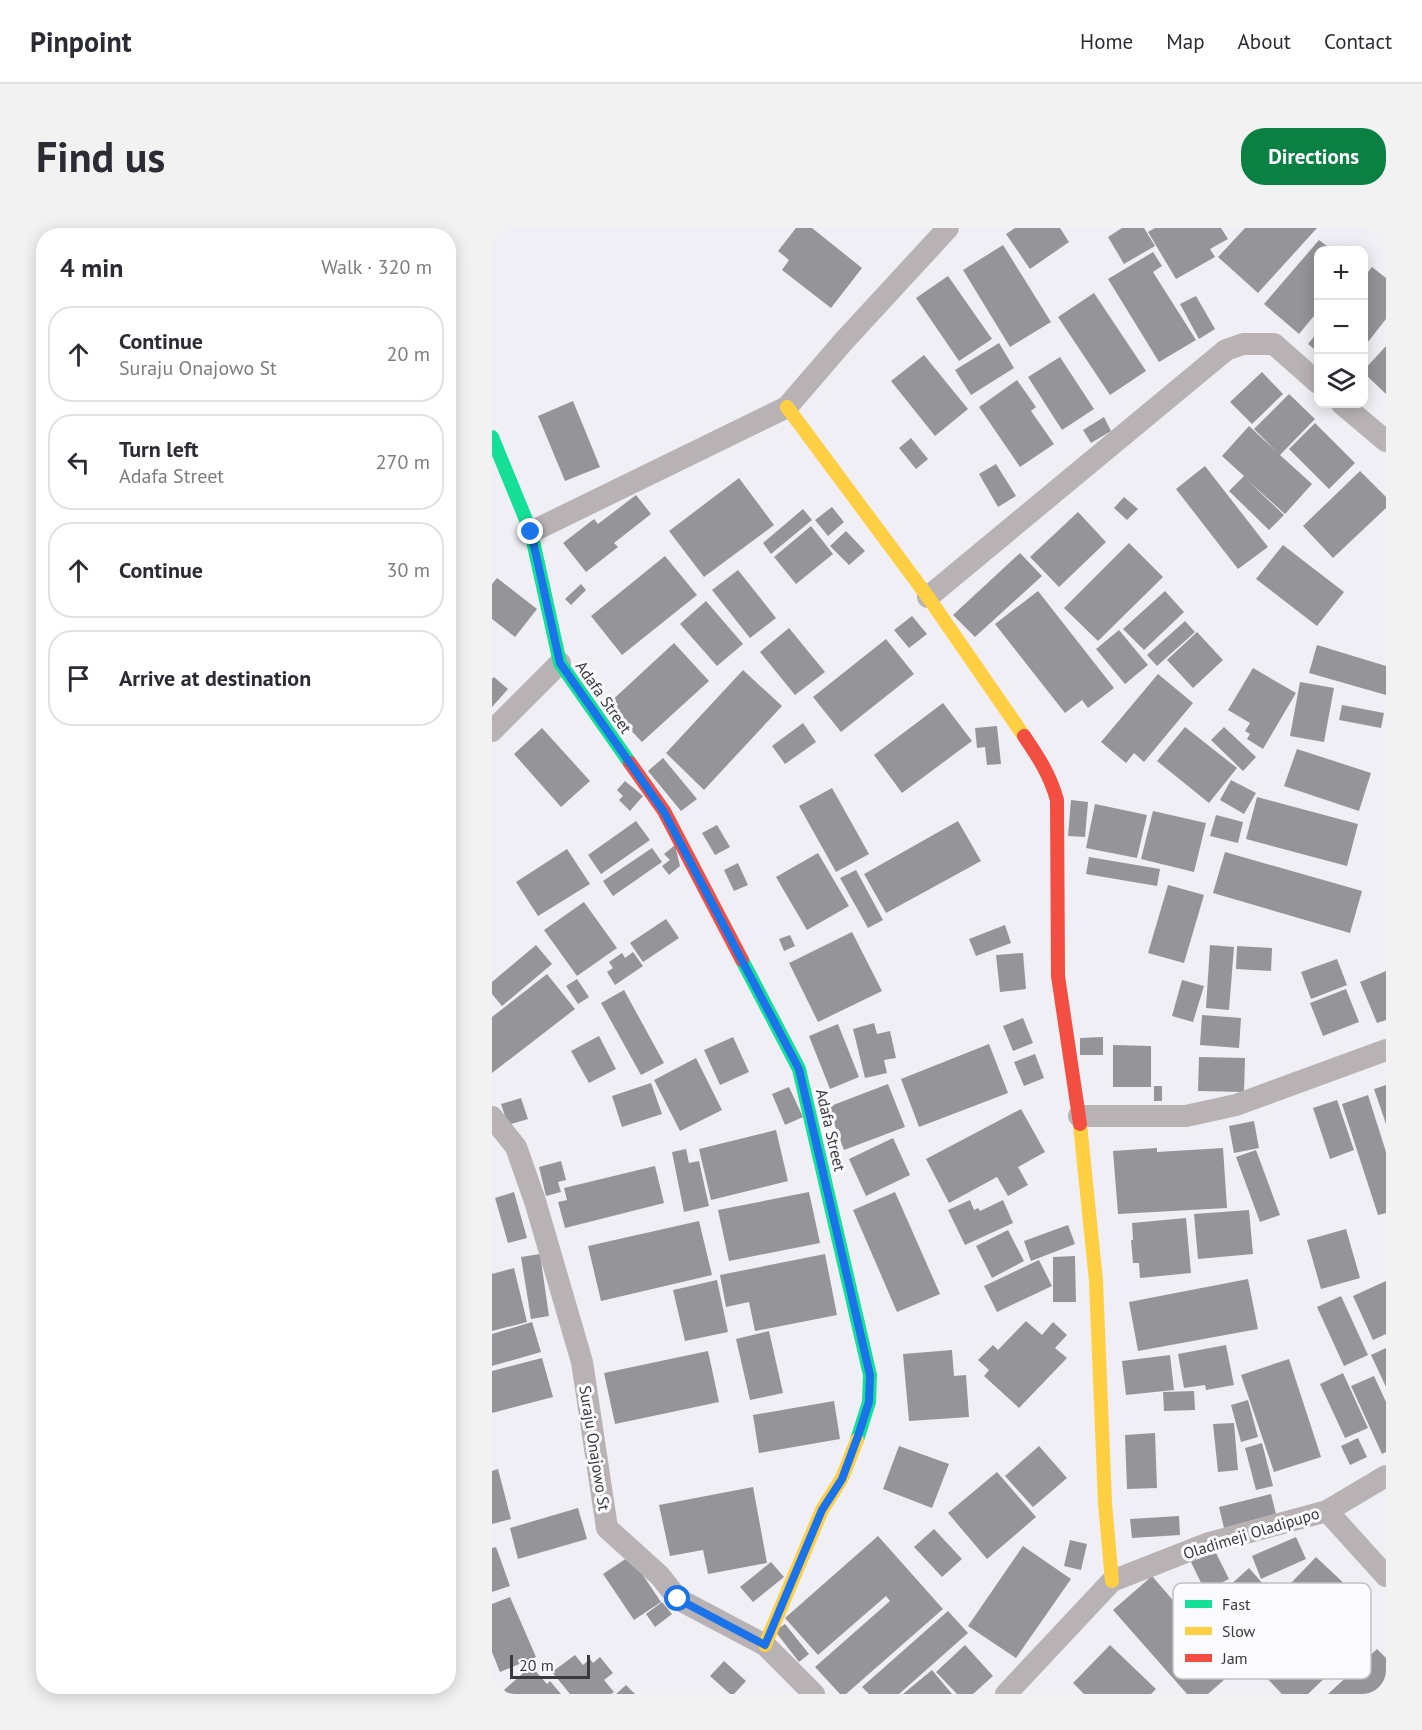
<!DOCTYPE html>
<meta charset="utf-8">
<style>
body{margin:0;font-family:"PT Sans",sans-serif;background:#f2f2f3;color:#2b2b33}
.controls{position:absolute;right:18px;top:18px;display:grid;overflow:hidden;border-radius:12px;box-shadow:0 3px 15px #0003}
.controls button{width:54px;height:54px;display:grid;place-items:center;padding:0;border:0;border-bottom:2px solid #e1e1e2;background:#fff;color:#2b2b33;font:30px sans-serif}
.scale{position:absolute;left:18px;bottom:15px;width:80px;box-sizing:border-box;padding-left:6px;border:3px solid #3a3a3e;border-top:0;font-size:16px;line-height:21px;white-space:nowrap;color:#3a3a3e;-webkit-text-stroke:4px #fbfbfd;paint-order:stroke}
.stop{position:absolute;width:18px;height:18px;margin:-14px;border:4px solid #1a73e8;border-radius:50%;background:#fff}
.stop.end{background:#1a73e8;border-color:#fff;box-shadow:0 2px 6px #0008}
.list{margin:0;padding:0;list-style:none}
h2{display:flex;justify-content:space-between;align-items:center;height:78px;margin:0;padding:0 24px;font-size:26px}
h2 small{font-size:20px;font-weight:400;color:#7c7c81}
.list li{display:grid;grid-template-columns:39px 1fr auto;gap:18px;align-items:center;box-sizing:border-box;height:96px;margin:0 12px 12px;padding:0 12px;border:2px solid #e1e1e2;border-radius:24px}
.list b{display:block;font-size:22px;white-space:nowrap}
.list p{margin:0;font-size:20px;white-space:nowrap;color:#7c7c81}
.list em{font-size:20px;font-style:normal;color:#7c7c81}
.icon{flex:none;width:33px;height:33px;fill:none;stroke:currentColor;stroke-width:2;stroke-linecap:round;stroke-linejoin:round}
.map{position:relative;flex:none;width:894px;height:1466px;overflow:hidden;border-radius:24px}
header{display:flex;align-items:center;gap:36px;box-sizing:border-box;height:84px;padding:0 30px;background:#fff;border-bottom:2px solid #e1e1e2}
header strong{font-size:28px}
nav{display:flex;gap:33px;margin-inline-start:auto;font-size:21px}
.intro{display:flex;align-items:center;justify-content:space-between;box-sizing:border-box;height:144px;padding:0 36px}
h1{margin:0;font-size:42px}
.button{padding:15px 27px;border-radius:24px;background:#0b8043;color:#fff;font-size:21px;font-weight:700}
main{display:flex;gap:36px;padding:0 36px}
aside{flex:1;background:#fff;border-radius:24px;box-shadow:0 3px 15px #0003}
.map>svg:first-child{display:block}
</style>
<header>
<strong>Pinpoint</strong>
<nav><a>Home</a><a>Map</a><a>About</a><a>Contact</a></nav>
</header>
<div class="intro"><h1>Find us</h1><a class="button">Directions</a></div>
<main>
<aside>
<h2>4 min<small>Walk · 320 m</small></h2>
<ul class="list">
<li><svg class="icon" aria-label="ahead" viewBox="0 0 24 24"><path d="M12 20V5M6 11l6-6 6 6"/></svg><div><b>Continue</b><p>Suraju Onajowo St</p></div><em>20 m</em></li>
<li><svg class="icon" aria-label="left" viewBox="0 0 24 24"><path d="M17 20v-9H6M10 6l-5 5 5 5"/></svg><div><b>Turn left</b><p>Adafa Street</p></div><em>270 m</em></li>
<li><svg class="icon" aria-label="ahead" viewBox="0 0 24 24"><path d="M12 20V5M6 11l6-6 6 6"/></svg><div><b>Continue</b></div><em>30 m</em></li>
<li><svg class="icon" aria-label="arrive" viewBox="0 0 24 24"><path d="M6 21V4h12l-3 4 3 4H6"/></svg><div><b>Arrive at destination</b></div></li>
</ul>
</aside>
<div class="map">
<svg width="894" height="1466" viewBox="0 0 894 1466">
<rect width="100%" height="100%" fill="#efeff5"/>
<g fill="#959599">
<path d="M304,0H320L370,40L339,80L290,42L297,32L286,23Z"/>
<path d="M523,0H568L577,14L538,41L514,6Z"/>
<path d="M630,0H652L663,18L632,36L616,9Z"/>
<path d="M663,0H729L736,11L718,21L723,29L684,51L656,4Z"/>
<path d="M753,0H825L766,65L726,29Z"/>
<path d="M827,12L840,22H826V83L807,106L772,76Z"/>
<path d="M511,17L559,94L518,119L471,42Z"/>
<path d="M661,24L670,38L661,44L704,112L667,134L616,51Z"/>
<path d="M880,39L894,50V91L872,119V49Z"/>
<path d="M456,48L500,111L467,133L424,70Z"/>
<path d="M602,65L654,143L618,167L566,89Z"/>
<path d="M704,68L723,101L707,111L688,76Z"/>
<path d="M826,104V124L816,116Z"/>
<path d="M507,115L522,140L479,167L463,142Z"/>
<path d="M894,118V166L872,145V142Z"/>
<path d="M432,127L476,181L443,208L399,153Z"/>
<path d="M568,129L602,181L570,202L536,149Z"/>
<path d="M770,144L791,166L760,196L738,174Z"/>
<path d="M525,152L544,179L539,183L562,216L528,239L487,179Z"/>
<path d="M797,166L823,191L788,227L820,256L793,286L754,251L792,287L777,302L737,263L752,248L730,228L757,198L786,225L762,201Z"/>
<path d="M81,173L108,239L73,253L46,188Z"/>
<path d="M612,189L619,203L599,215L591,202Z"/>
<path d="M823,195L863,235L837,261L797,221Z"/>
<path d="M419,210L436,231L424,241L407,220Z"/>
<path d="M504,236L524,268L506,279L487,246Z"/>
<path d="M713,238L776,319L746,341L684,261Z"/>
<path d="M868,243L894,269V280L841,330L811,298Z"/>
<path d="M247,250L282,297L212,349L177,303Z"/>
<path d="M144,267L159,286L122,315L126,319L94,344L71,315L102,291L106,296Z"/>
<path d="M632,269L646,281L635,292L622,280Z"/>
<path d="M340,279L352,294L336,308L323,292Z"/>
<path d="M311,281L320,292L279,326L271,315Z"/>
<path d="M586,284L614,314L567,359L538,329Z"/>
<path d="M319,298L341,326L304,356L282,329Z"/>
<path d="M354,303L373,323L357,337L338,318Z"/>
<path d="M637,315L671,349L606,413L572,380Z"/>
<path d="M791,317L852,364L825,398L764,351Z"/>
<path d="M528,325L550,348L483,409L461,387Z"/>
<path d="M173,328L205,367L130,427L99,388Z"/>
<path d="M246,342L284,390L258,410L220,362Z"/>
<path d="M5,350L45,381L23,409L0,391V356Z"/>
<path d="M89,356L94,362L79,377L73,371Z"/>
<path d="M546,363L622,460L596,480L590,472L573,485L503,396Z"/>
<path d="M673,363L692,384L652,422L631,401Z"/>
<path d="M214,373L251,416L225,438L188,396Z"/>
<path d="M420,388L435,406L417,420L402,402Z"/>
<path d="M693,393L703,404L665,438L655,427Z"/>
<path d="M297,400L333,444L303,467L268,424Z"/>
<path d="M627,402L656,437L633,456L604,421Z"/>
<path d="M705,404L731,432L701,460L675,432Z"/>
<path d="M394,411L422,446L349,504L321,469Z"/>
<path d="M182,415L217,453L150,514L115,477Z"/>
<path d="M825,417L894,438V467L817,445Z"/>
<path d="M761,440L804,465L771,521L755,511L758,506L753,503L758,495L736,482Z"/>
<path d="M251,442L290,478L212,562L174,525Z"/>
<path d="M666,446L701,475L652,534L642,525L634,535L609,514Z"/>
<path d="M2,449L16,461L0,479V451Z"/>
<path d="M808,454L842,460L832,514L798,508Z"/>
<path d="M451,475L480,513L410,565L382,527Z"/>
<path d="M850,477L892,485L889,500L847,492Z"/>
<path d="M311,495L324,514L293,536L280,518Z"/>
<path d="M505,498L509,536L495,537L493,519L485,520L483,500Z"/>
<path d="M693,499L745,540L717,575L665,533Z"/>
<path d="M732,499L764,529L751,543L719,512Z"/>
<path d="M50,500L98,553L69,579L22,526Z"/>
<path d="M805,521L879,545L867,583L792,558Z"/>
<path d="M171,530L205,571L189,583L156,543Z"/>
<path d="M739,552L764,565L752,586L728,572Z"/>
<path d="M133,553L151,568L138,583L127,572L131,568L125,562Z"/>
<path d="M340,560L377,626L344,644L307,578Z"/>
<path d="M765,569L866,596L855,638L754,611Z"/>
<path d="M579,572L596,574L593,609L576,608Z"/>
<path d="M603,576L655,587L645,630L594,620Z"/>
<path d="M661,583L714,595L702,644L649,631Z"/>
<path d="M724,587L751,594L746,615L718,608Z"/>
<path d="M144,593L158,612L109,646L96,627Z"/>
<path d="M466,593L489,633L394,685L372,646Z"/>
<path d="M225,597L238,619L223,627L210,605Z"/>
<path d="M183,617L188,638L177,647L170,638L178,632L172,626Z"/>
<path d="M160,620L170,634L121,668L111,653Z"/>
<path d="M75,621L98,656L46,688L24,654Z"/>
<path d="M733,624L870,663L858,705L721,665Z"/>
<path d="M326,625L357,678L315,702L284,649Z"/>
<path d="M597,629L668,641L665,658L594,646Z"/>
<path d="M246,635L256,657L242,663L232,642Z"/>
<path d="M364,642L391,692L376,700L348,650Z"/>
<path d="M676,657L712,667L692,735L656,725Z"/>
<path d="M92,674L125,720L85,748L52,702Z"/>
<path d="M174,691L187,710L151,734L138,715Z"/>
<path d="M513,697L519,715L484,728L477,711Z"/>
<path d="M360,704L390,763L326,794L297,735Z"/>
<path d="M298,707L303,718L292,723L287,711Z"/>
<path d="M44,717L60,736L10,778L0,766V754Z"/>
<path d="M718,717L742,719L737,782L714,780Z"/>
<path d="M745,718L780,720L779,743L744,741Z"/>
<path d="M141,724L151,738L123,757L115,744L121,740L117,734L130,725L133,730Z"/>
<path d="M531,725L534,761L508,764L504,727Z"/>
<path d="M845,731L855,757L819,771L809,744Z"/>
<path d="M894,743V792L885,795L868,754Z"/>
<path d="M55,746L83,781L0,845V789Z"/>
<path d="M85,751L97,769L86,776L74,758Z"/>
<path d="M690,752L712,758L701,794L680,788Z"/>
<path d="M854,761L867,794L831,808L818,775Z"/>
<path d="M132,762L172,835L149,847L109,775Z"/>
<path d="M710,787L749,790L747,820L708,817Z"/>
<path d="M531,790L541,815L521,823L511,798Z"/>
<path d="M382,795L385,806L398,803L404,830L392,832L395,845L373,850L361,801Z"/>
<path d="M346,796L367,849L338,861L317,808Z"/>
<path d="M107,808L124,841L97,855L79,823Z"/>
<path d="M241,809L257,844L228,857L212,822Z"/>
<path d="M611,809V827H588V810Z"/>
<path d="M497,816L516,865L427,899L409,851Z"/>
<path d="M621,817L659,818V859H621Z"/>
<path d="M543,826L552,850L532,858L522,834Z"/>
<path d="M707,829L753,830L752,864L706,863Z"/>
<path d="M204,830L230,882L188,903L162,852Z"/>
<path d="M159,855L170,886L130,899L120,868Z"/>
<path d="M396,856L413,899L352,922L336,879Z"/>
<path d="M894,857V896L882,861Z"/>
<rect x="662" y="858" width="8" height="15"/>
<path d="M297,859L311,889L293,897L280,866Z"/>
<path d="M876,867L894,924V985L886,987L850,876Z"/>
<path d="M29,870L36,891L16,897L9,876Z"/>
<path d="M845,872L862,922L838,931L821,880Z"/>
<path d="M529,881L553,924L526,939L536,957L516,968L505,949L457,975L434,931Z"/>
<path d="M762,893L767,920L742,925L737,898Z"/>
<path d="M284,902L296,953L219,972L207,921Z"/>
<path d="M401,910L418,947L374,968L357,931Z"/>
<path d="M665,920V924L731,920L735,980L626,986L621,923Z"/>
<path d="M194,921L197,935L207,933L217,978L192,984L180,924Z"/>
<path d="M764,922L788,987L768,994L744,929Z"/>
<path d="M69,933L74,952L66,954L69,964L54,968L47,939Z"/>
<path d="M163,938L172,975L73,1000L66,974L75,972L72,960Z"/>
<path d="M22,964L35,1010L16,1015L3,970Z"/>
<path d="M317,964L328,1015L237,1033L226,982Z"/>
<path d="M403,964L448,1066L405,1084L361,982Z"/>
<path d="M478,972L482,982L486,980L488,983L511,972L521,995L473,1017L456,982Z"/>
<path d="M757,982L761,1026L706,1031L702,986Z"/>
<path d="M694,990L699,1045L648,1050L647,1035H641L639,1012H641L640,995Z"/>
<path d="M207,993L220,1047L109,1073L96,1018Z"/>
<path d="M576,997L583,1016L539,1033L532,1013Z"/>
<path d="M854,1001L868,1050L829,1061L815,1012Z"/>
<path d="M516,1002L532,1033L500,1050L484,1018Z"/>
<path d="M48,1026L57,1088L39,1091L29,1029Z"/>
<path d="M333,1026L345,1087L263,1103L257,1074L234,1079L228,1047Z"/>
<path d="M583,1028L584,1074H561V1029Z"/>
<path d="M547,1032L560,1058L505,1084L492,1058Z"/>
<path d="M22,1040L35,1094L0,1103V1046Z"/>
<path d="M756,1051L766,1101L646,1123L637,1074Z"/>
<path d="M225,1052L236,1104L193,1113L181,1062Z"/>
<path d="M894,1053V1106L881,1112L861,1068Z"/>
<path d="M849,1068L876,1127L852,1138L825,1079Z"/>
<path d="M534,1093L550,1107L561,1094L575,1107L563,1120L575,1130L527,1180L492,1148L497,1142L486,1132L501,1117L506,1122Z"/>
<path d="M40,1094L49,1124L0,1138V1106Z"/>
<path d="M277,1103L291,1165L258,1172L244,1111Z"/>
<path d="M734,1117L742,1157L714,1162L713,1157L692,1160L686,1126Z"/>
<path d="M894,1120V1159L879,1127Z"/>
<path d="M460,1122L462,1148L474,1147L477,1189L417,1193L411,1126Z"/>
<path d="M216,1123L227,1174L123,1196L112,1145Z"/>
<path d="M678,1127L682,1162L634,1167L630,1133Z"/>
<path d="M50,1130L61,1169L0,1185V1143Z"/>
<path d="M797,1131L829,1229L782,1244L749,1147Z"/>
<path d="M851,1145L876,1200L853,1210L828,1156Z"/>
<path d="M882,1148L894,1174V1224L890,1226L859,1158Z"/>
<path d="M702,1163L703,1182L672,1183L671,1164Z"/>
<path d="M756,1172L766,1209L749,1214L739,1177Z"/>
<path d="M342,1173L348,1211L267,1225L261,1187Z"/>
<path d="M742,1195L746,1242L726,1244L721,1196Z"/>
<path d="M663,1205L665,1260L635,1261L633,1207Z"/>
<path d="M866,1210L875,1229L858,1237L849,1218Z"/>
<path d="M770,1215L781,1258L764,1262L753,1220Z"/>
<path d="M407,1218L457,1236L440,1280L391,1261Z"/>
<path d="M547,1218L575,1250L541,1279L513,1248Z"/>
<path d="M6,1241L19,1291L0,1296V1243Z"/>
<path d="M505,1244L544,1289L495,1331L456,1285Z"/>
<path d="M261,1259L275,1335L216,1346L211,1322L178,1328L167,1277Z"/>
<path d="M779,1266L784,1286L732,1300L727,1279Z"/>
<path d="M86,1280L95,1311L26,1331L18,1300Z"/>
<path d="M687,1288L688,1307L640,1310L638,1291Z"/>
<path d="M442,1301L470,1331L450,1349L422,1319Z"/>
<path d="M386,1308L451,1381L354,1466H348L323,1439L398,1373L394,1368L326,1427L293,1390Z"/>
<path d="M804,1309L814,1331L769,1351L760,1328Z"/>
<path d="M578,1312L595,1316L589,1342L572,1338Z"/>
<path d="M531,1318L579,1351L524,1430L476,1398Z"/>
<path d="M4,1319L18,1358L0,1364V1320Z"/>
<path d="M723,1323L737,1351L713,1363L699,1334Z"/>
<path d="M138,1328L169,1374L142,1392L111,1346Z"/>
<path d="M824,1329L876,1378L850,1406L798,1356Z"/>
<path d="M279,1334L292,1349L261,1374L248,1359Z"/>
<path d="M757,1340L789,1376L736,1424L703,1389Z"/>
<path d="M660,1348L742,1443L716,1466H695L621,1382Z"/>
<path d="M18,1369L44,1429L8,1444L0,1424V1376Z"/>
<path d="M170,1374L180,1386L163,1399L154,1386Z"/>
<path d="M456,1383L476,1405L407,1466H377L370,1459Z"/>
<path d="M827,1391L860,1424L816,1466H790L770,1445Z"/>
<path d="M293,1396L317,1426L307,1434L283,1403Z"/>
<path d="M473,1417L501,1448L481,1466H465L444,1444Z"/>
<path d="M618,1417L664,1461L659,1466H592L581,1455Z"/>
<path d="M885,1421L894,1430V1466H836Z"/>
<path d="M83,1427L91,1437L98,1431L101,1435L108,1429L121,1445L112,1452L122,1464L119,1466H78L60,1444Z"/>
<path d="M232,1433L254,1453L242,1466H238L218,1448Z"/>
<path d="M39,1438L55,1456L58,1453L69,1466H16L12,1462Z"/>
<path d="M440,1442L460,1466H411Z"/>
<path d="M4,1457L12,1466H0V1460Z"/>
<path d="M134,1457L143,1466H124Z"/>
</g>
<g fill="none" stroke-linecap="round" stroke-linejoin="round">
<g stroke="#b9b2b4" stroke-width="22">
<path d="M850,176L894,213"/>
<path d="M39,304L295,179L351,114L456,0"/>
<path d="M436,369L734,122L751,116H782L826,155"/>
<path d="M0,503L68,435"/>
<path d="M587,888H694L744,877L894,822"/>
<path d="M0,889L24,919L43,973L90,1134L115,1300L168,1348L186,1371L273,1417L322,1466"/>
<path d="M835,1283L894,1348"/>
<path d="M514,1466L620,1353L717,1315L835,1283L894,1248"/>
</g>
<g stroke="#16e098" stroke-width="14">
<path d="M0,209L39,304L68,435L138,535"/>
<path d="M250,732L307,841L378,1147L377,1174L365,1212"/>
</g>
<g stroke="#ffcf43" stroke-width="14">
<path d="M295,179L436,369L532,508"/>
<path d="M588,896L604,1053L613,1275L620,1353"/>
<path d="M273,1417L330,1282L350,1250L365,1212"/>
</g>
<g stroke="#f24e42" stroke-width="14">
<path d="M532,508C547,530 558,547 565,572L566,748L588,896"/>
<path d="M138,535L172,583L250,732"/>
</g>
</g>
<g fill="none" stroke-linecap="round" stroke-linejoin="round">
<path stroke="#1a73e8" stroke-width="8" d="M39,304L68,435L172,584L307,841L378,1147L377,1174L366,1208L350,1251L330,1282L273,1417L186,1371"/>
</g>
<g text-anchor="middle" stroke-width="6" stroke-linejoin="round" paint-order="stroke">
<g font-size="16" fill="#3a3a3e" stroke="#fbfbfd">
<text transform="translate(112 469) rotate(55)" y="6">Adafa Street</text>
<text transform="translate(339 902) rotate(77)" y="6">Adafa Street</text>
<text transform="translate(103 1220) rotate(81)" y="6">Suraju Onajowo St</text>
<text transform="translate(759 1305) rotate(-17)" y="6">Oladimeji Oladipupo</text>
</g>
</g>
<rect x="681" y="1355" width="198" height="96" rx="9" fill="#fbfbfd" stroke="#c1c1c4" stroke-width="1.5"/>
<rect x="693" y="1372" width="27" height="8" fill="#16e098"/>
<rect x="693" y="1399" width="27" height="8" fill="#ffcf43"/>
<rect x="693" y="1426" width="27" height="8" fill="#f24e42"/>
<g font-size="16" fill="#3a3a3e">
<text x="730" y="1382">Fast</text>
<text x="730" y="1409">Slow</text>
<text x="730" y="1436">Jam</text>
</g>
</svg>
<div class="controls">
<button>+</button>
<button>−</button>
<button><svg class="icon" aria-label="layers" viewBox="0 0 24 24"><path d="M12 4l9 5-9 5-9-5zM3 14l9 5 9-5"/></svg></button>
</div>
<div class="scale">20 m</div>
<div class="stop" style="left:186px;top:1371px"></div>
<div class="stop end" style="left:39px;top:304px"></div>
</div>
</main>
